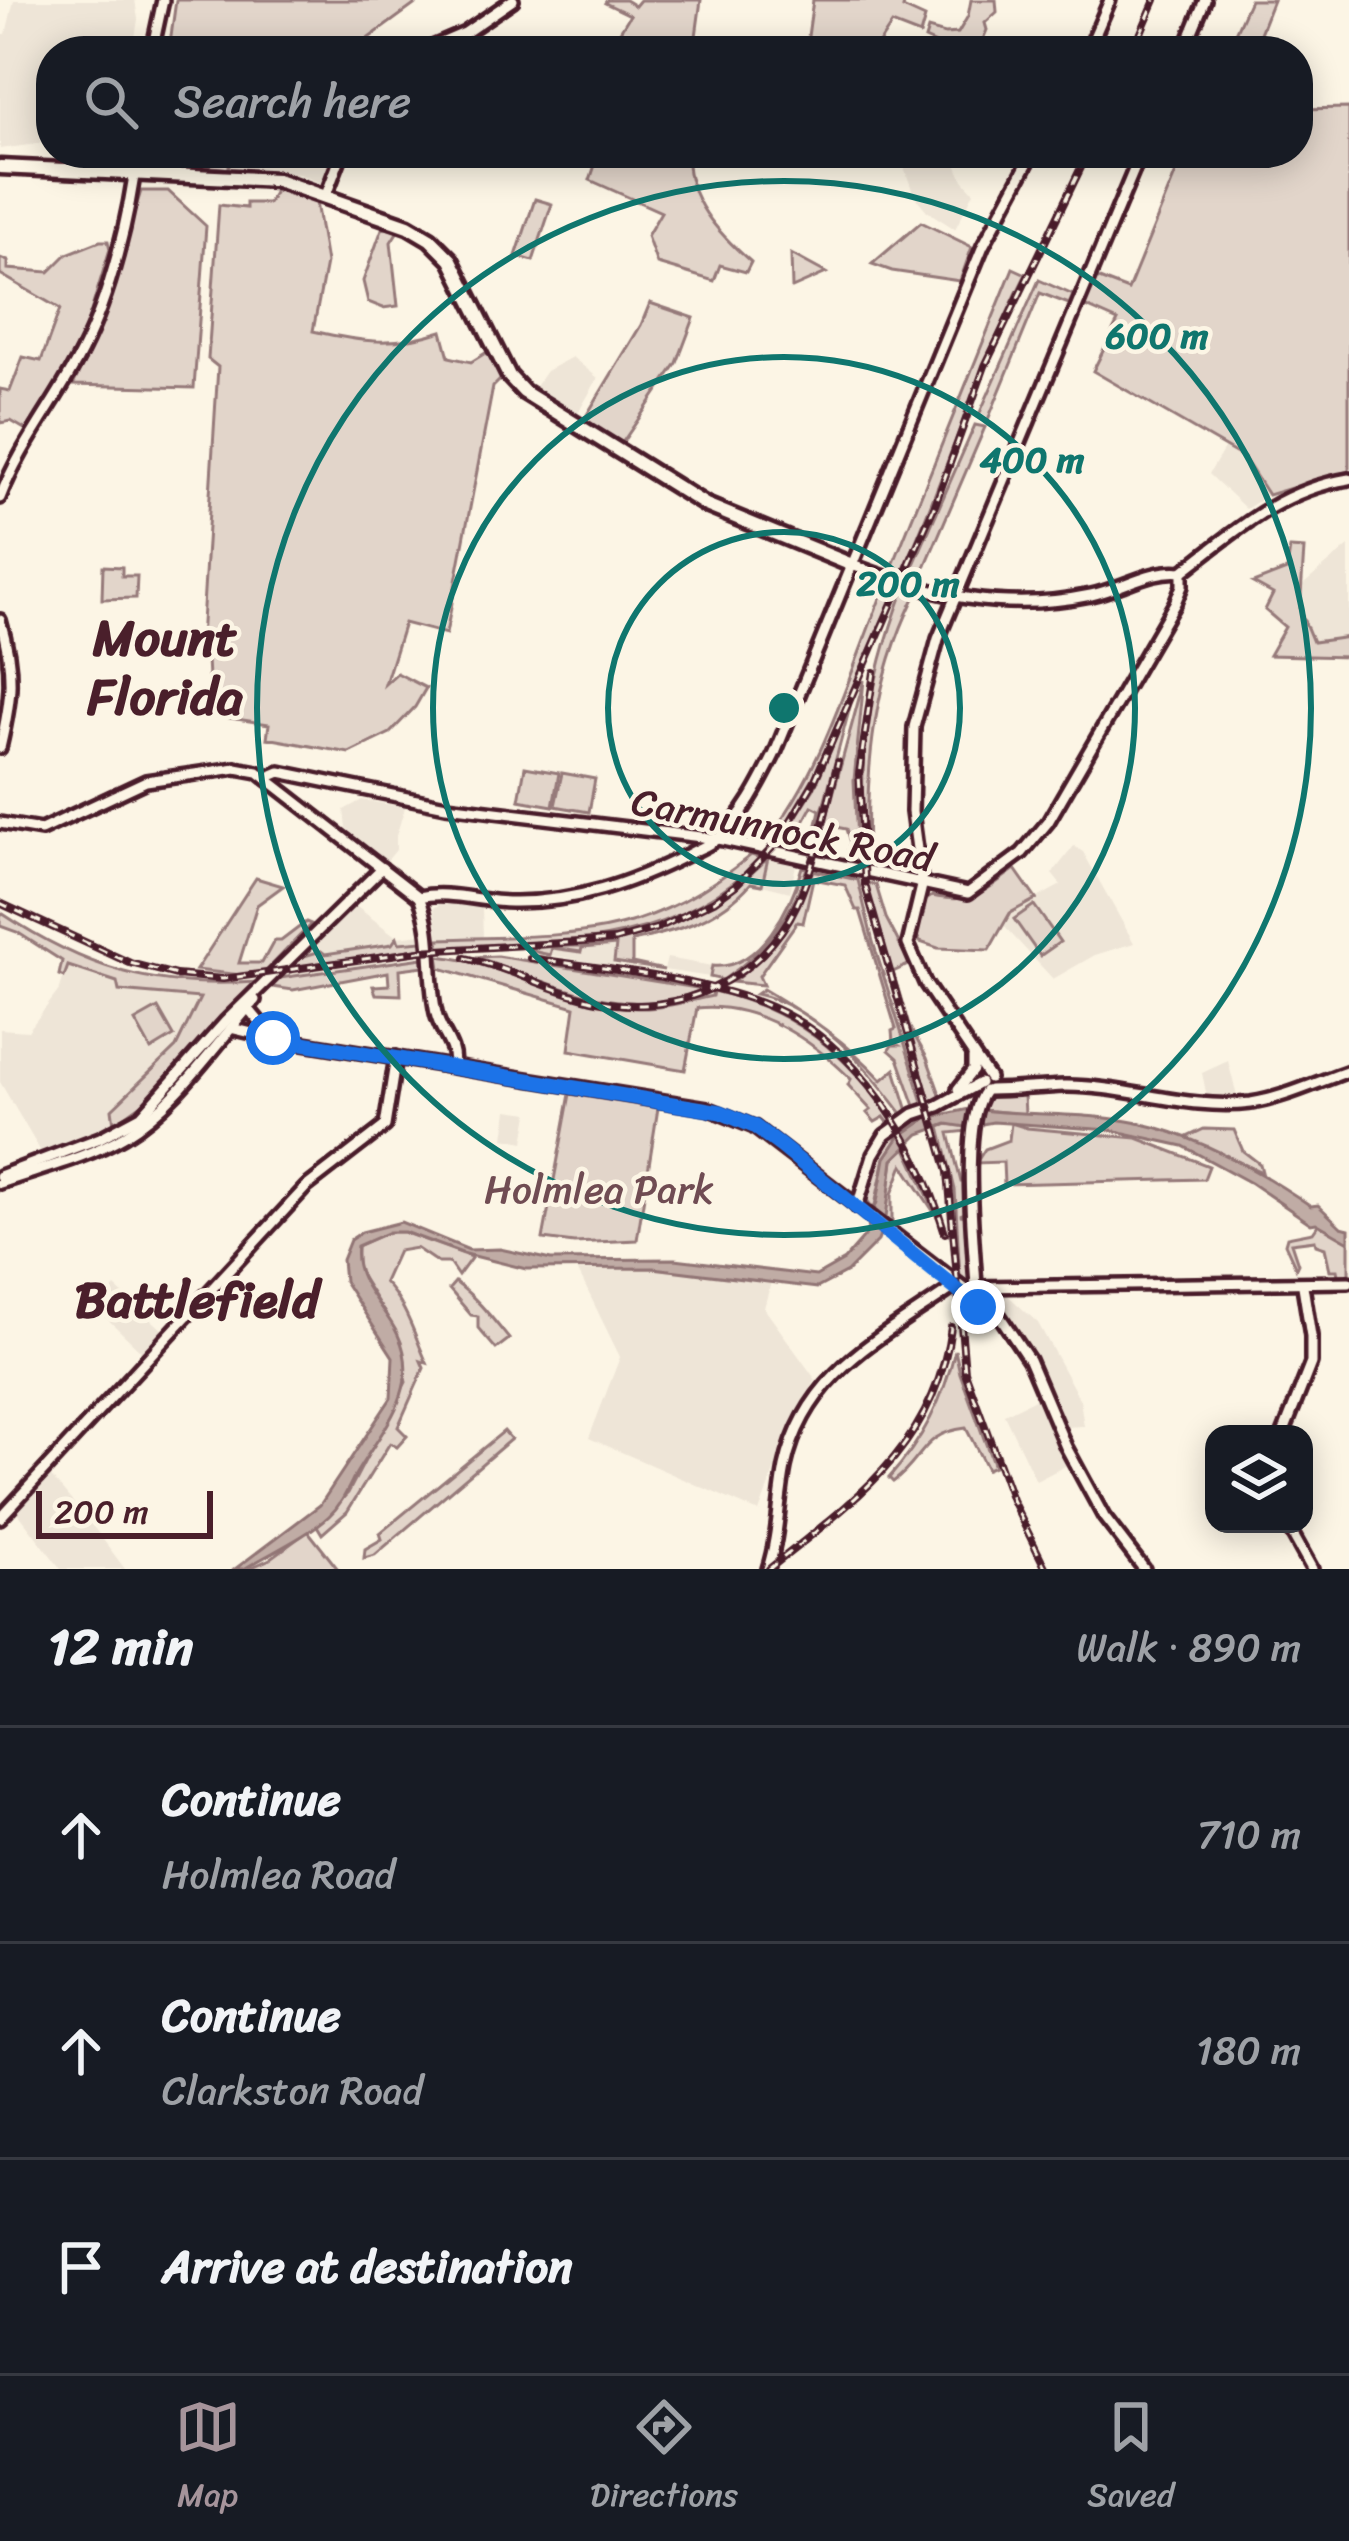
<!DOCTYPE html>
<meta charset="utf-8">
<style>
body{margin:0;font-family:Sriracha,sans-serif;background:#242831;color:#f1f3f6}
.controls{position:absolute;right:36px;bottom:36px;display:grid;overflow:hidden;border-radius:24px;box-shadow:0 6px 30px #0003}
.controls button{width:108px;height:108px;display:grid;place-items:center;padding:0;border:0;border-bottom:3px solid #363941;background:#171b24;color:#f1f3f6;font:60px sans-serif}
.scale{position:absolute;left:36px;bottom:30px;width:177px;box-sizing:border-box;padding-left:12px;border:6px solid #4a1f2b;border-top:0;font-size:33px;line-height:42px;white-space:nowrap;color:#4a1f2b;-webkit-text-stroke:9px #fcf5e5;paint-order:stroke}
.stop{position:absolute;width:36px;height:36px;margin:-27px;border:9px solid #1a73e8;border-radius:50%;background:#fff}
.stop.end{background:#1a73e8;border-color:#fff;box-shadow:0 3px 12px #0008}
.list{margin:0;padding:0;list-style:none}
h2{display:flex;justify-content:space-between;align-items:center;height:156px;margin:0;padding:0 48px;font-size:51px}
h2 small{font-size:39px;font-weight:400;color:#9ea1a6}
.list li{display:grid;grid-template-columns:78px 1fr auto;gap:36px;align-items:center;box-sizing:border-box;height:216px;padding:0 48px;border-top:3px solid #363941}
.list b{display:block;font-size:45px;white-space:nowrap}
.list p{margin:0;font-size:39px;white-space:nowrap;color:#9ea1a6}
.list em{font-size:39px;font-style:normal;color:#9ea1a6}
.icon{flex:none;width:66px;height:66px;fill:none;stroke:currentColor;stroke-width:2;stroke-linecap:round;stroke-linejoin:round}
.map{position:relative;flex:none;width:1349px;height:1569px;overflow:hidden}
.search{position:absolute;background:#171b24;box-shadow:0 6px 30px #0003;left:36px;right:36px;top:36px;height:132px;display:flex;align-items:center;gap:30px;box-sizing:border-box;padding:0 42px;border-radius:48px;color:#9ea1a6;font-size:45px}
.sheet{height:804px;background:#171b24}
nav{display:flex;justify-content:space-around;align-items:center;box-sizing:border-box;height:168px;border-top:3px solid #363941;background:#171b24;font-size:33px;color:#9ea1a6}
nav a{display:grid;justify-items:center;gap:6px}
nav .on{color:#a6949b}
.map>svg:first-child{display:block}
</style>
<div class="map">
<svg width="1349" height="1569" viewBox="0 0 1349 1569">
<rect width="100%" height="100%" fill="#fcf5e5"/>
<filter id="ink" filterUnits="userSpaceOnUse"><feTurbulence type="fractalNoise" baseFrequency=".00833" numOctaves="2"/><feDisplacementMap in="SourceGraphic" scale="24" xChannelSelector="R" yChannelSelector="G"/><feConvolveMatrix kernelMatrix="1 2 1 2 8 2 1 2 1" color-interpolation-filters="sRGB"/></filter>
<g filter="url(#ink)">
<g fill="#eee5d7">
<path d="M14,0H135L138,19L133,51H51V142L0,149V34H6Z"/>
<path d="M229,153H334L323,184L299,174L229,169Z"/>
<path d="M899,153H951L963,180L974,192L955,229L927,211L914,195Z"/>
<path d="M572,357L598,378L578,413L534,388L546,371Z"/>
<path d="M1225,447L1244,458L1268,495L1246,509L1209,474Z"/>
<path d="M1349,546V657H1287L1285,600Z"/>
<path d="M362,800L405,807L396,836V850L386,862L346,828L344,810Z"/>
<path d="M1074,846L1083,852L1134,943L1095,955L1053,979L1003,925L1010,913L1061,885L1052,874Z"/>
<path d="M768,858L796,865L790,892L762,885Z"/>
<path d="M443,902L482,908L483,937L439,939L434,908Z"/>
<path d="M354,905L397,937L422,934V941L324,954L321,951L301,957Z"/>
<path d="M604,945H617L613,966L550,955L551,948L573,952Z"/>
<path d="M667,958L712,966L710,977L664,970Z"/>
<path d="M67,965L164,997L254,987L138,1110L106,1129L41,1152L0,1082V1029L28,1031L60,989Z"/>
<path d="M1228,1061L1237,1096L1207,1097L1202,1073Z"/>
<path d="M508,1110L529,1113L524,1142L504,1138Z"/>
<path d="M653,1268L771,1282L764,1308L816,1380L795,1414L759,1512L589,1438L620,1357L578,1271Z"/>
<path d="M115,1287L164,1331L144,1354L96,1308Z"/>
<path d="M991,1289L1004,1292L1038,1323L1080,1400L1084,1426L1064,1427L1030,1349L984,1299Z"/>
<path d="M1037,1398L1067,1465L1036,1481L1004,1414Z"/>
<path d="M48,1473L92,1525L125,1569H61L15,1509Z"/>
</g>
<g fill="#e2d5ca" stroke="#967a7a" stroke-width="3">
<path d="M176,0H421L351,51H169Z"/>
<path d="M607,0H625L635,6L640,0H701L694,51H608L630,15L605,3Z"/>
<path d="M813,0H905L903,8L925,18L920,35L892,24L874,51H806Z"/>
<path d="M971,0H996L997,12L985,23L987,30L978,51H952L925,39L928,29L945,34L958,33L968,16Z"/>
<path d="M1250,0H1273L1253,51H1227Z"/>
<path d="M1349,108V471L1268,495L1244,458L1093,371L1118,321L1082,305L1094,277L1128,290L1184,153H1298V109Z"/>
<path d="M155,153H229V169L163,161Z"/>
<path d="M599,153H688C685,198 719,234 751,262L746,272L720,265L714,281L657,264L647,236L661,212L590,180Z"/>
<path d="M283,190L316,202L326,263L313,331C361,342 394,347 442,331L449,357L471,362L487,352L502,378L493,387L446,634L404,623L385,684L397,673L426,688L415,707L390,733L349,753L267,738L269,724L210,715L206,640L201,639L218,367L208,359L219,205L246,208V203H268L275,191Z"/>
<path d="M141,191H168L206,226L194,388L73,385L94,342Z"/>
<path d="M535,199L552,204L533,261L516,256Z"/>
<path d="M921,222L972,247L960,281L892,271L872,264Z"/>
<path d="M386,228L398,231L391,242L398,306L383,308L368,302L363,281L382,229Z"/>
<path d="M100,241H108L110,249L85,331L65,375L28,431L11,421L0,423V389L10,391L23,357L41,361L60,309L0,274V258L8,261V269L49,272L67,254Z"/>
<path d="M791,254L826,273L792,288Z"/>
<path d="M1013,268L1026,274C977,371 946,475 902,574L891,570Z"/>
<path d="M1039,280L1073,295L1069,304L1040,293L987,422L978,417Z"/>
<path d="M650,303L694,318L677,363L622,443L586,422L585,418L641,325Z"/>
<path d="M975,425L985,427L919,581L908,578Z"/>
<path d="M1290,548L1304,549L1300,611L1313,642L1349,637V657L1269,655L1285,627L1265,610L1273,594L1253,583L1287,570Z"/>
<path d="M103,566L122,567V576H137L136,598L102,599Z"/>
<path d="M885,586L895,590L813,778L777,839L774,843L766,841C824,769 850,671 885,586Z"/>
<path d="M903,592L914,598C874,680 865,766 868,857L885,869L865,864C856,767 868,683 903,592Z"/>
<path d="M864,680L854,780L858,861L846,859L850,842L846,829L836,827L828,855L817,853Z"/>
<path d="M851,703L811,852L820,810L812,806L790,847L779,844L815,787Z"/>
<path d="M525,767L559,773L553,806L519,800Z"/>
<path d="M562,773L595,779L589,812L555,806Z"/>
<path d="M751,855L761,858C670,949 560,944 439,948V939C573,934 641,944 751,855Z"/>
<path d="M768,858L762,885L751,883C720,919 678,931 632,941V963L664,970L614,962L616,945L582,948L581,952L552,948L550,955L527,950C545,945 571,947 592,945C660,937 719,906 768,858Z"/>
<path d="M802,867L807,868C791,918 767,950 723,980L710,977L712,966C760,971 792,905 802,867Z"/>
<path d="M1015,869L1036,899L1010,913L989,950L938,948L920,942L917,936L926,900L932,896C973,905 983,892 1015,869Z"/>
<path d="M811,870L858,880L873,942L924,1105L915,1106L898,1058L889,1050L892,1045H898L893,1042L892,1031L896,1029L860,910H856L845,885L813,879L803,923L797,922L759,976L763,985L733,982C773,950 796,918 811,870Z"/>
<path d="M256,878L283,886L257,905L239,963H262L274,941H281L306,922L311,924L265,972L241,975L196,970Z"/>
<path d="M867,883L876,885L886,918L910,964L893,972L909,1026L927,1058L941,1097L931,1103L882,947Z"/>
<path d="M1034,905L1060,942L1040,956L1014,919Z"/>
<path d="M0,912C87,970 153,989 257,982L212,1028L153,1096L114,1124L112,1109L176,1047L200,998L119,991L117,982L68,966L64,977L59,975L62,961L17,932L0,926Z"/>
<path d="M397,937L399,943L422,941L423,948L291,968L301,957L321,951L325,954L392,944Z"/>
<path d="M438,956C508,963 568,1007 638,1008C662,1009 688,1001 712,996L713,991C793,1009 849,1054 893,1123L890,1125L884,1117L875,1122L867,1113L871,1110L848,1085L851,1079C811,1039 756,1002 697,1008L685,1070L569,1050L575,1007L440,968Z"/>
<path d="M497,956L703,989C625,1025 550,981 476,957Z"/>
<path d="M423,958L424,966L400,969L401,995L376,994L373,986L389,985L388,972L293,990L272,987L280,978Z"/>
<path d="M763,989C808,1016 846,1041 882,1080L895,1069L908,1111L903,1115C868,1068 817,1007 756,994Z"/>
<path d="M158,1008L174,1036L151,1050L135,1021Z"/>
<path d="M993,1093L1024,1096L1025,1114L981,1110L979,1107Z"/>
<path d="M570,1094L658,1108L637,1240L574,1243L543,1239Z"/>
<path d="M1011,1123L1027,1128L1137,1138L1209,1166L1204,1179L1004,1184L1003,1162L976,1163L985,1149L1009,1140Z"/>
<path d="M948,1124L969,1126V1131L949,1133L961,1182H968V1212L960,1215L969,1216L970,1281L960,1279L955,1190L940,1127Z"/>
<path d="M1204,1129L1234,1130L1243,1151L1260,1164L1262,1172L1185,1138Z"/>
<path d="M896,1130L899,1137L885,1158L874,1210L867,1200L881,1147Z"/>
<path d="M906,1148L939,1220L903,1165L892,1194V1224L885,1219L893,1160Z"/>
<path d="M1322,1219L1349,1237V1278L1339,1279L1337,1270H1330L1325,1248L1316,1245L1315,1240L1291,1243L1298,1264L1296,1268L1285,1244L1287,1237L1313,1232Z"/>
<path d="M389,1232H403L472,1257L458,1276L449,1263H438L416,1248L398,1251L384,1282C407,1305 414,1335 427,1363L421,1361L424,1368L398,1427L407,1436L397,1447L390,1443L347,1512L322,1534L316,1524L348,1493L406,1382L389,1320L357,1270V1246Z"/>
<path d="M455,1282C477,1298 492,1318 509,1339L496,1349L478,1328V1316L471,1315L449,1289Z"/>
<path d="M955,1350L960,1373L994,1466L987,1469L966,1428C921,1433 924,1460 893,1482L889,1478C923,1440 944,1399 955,1350Z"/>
<path d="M504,1431L511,1439L375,1555L364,1558L365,1549L382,1539L380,1533Z"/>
<path d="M308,1531L338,1569H248L270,1559Z"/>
</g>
<path fill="#c0aca5" stroke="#917474" stroke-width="3" d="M979,1107L981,1110C1033,1116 1087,1112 1138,1123C1199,1136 1260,1171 1311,1206L1318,1205L1341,1227L1349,1229V1242L1316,1223L1311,1224L1251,1183L1183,1146L1111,1130L993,1122L966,1127L947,1124L919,1134L893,1160L886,1218L878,1241L847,1272L817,1288L653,1268L526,1269L462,1253L404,1232H389L357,1246C352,1282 384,1305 398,1335C424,1390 379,1433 354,1477C347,1491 341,1505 329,1516C306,1537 272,1552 244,1569H235L320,1505L391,1398L393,1357L344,1281L342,1260L350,1240L362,1232L401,1222L469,1250L500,1249L551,1260L675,1259L816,1276L844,1260L865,1236L877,1202L885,1158L899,1137L927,1118Z"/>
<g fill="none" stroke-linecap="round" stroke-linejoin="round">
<g stroke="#4a1f2b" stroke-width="18">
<g id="secondary">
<path d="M152,51L163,0"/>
<path d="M423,51L465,33L513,0"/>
<path d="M1088,51L1110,0"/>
<path d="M1184,51L1205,0"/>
<path d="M326,195L342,153"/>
<path d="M0,498C20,445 57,401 82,351C110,296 130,215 137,153"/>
<path d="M852,565C933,596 1004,613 1091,595C1121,589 1152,568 1182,572"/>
<path d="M0,620C15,670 12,697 0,748"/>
<path d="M266,778L280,772L446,806L718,839L968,893L1022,853L1048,822L1175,603L1182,586V572C1235,531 1280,490 1349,479"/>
<path d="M0,823L41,830L146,781L236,768L258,772L419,897C435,935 427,974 436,1013C440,1033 457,1045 453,1066"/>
<path d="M419,897C449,890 480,902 511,902C575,903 631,883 687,855C697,849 711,845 719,837C744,816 761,781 775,753L983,246L1033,153"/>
<path d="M247,1007L273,1038"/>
<path d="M231,1028L273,1038L707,1108L754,1127L999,1315L1029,1360L1066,1447L1104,1517L1144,1569"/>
<path d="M989,1078L925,983L908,944L922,886L912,812L914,727L938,639L1141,153"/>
<path d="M958,1089L973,1070V1058"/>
<path d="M989,1090C1014,1090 1039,1087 1064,1086C1126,1085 1188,1111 1251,1103C1284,1098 1317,1082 1349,1071"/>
<path d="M0,1176L100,1138L141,1116L225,1022L382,868"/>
<path d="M0,1183C40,1169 87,1158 124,1136C177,1104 214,1046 255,1000"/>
<path d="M857,1207L873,1155L885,1135L914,1114L938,1106L980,1083"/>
<path d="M976,1287L1349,1282"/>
<path d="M973,1291L976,1287C974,1244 960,1122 985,1091"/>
<path d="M1283,1434L1311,1363V1336L1303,1286"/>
<path d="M0,1518L306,1187L385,1126L396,1057"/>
<path d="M1287,1524L1312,1569"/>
<path d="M768,1569C779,1535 778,1502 785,1467C805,1373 881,1338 954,1287"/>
</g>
</g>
<g stroke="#4a1f2b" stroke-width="21">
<path id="primary" d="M0,167L277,180L408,226L430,239L451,260L509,376L524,392L706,505L852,565"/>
</g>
<use href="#secondary" stroke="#fcf5e5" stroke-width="9"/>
<use href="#primary" stroke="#fcf5e5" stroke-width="12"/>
<g stroke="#4a1f2b" stroke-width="8">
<g id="rail">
<path d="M1133,51L1155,0"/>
<path d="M874,672L859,774L865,885L948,1172L965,1372L1012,1500L1046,1569"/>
<path d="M0,903L130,963L176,975L223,979L420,951L615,940L658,928L714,901L736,885L778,842L814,782L935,505L985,366L1088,153"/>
<path d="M465,958C511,968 552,992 597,1001C678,1018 762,980 797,904C817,860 826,808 838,762"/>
<path d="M530,958C600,968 708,979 771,1007C860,1046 918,1143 945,1233"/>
<path d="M769,1569C855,1500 936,1445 951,1327"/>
</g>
</g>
<use href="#rail" stroke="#fcf5e5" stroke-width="3" stroke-dasharray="9" stroke-linecap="butt"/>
</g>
</g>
<g fill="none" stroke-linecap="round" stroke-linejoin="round" filter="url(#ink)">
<path stroke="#1a73e8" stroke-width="15" d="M273,1038L721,1112L754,1126L781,1146L978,1307"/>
</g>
<g fill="none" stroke="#0f766e" stroke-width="6">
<circle cx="784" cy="708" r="176"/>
<circle cx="784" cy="708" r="351"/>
<circle cx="784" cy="708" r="527"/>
</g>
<g text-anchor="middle" stroke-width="9" stroke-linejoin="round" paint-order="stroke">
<g font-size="39" fill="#4a1f2b" stroke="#fcf5e5">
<text transform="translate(783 829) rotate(11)" y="14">Carmunnock Road</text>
</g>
<g font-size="39" fill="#704c53" stroke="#fcf5e5">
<text x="599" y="1203">Holmlea Park</text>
</g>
<g font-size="51" font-weight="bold" fill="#4a1f2b" stroke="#fcf5e5">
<text x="165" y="655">Mount<tspan x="165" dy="59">Florida</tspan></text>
<text x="197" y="1317">Battlefield</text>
</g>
</g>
<circle cx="784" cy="708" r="18" fill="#0f766e" stroke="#fcf5e5" stroke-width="6"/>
<g font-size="36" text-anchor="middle" font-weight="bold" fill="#0f766e" stroke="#fcf5e5" stroke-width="9" stroke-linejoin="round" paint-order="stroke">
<text x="1157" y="348">600 m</text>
<text x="1032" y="472">400 m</text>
<text x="908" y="596">200 m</text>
</g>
</svg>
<div class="controls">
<button><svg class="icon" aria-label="layers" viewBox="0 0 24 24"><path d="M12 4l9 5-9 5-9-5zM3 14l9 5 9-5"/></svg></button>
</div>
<div class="scale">200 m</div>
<div class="stop" style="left:273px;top:1038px"></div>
<div class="stop end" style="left:978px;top:1307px"></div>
<div class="search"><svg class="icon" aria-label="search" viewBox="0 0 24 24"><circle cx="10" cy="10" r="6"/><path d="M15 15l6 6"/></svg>Search here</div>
</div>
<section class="sheet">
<h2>12 min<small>Walk · 890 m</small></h2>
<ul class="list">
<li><svg class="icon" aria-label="ahead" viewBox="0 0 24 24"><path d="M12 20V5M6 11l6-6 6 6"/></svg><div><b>Continue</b><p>Holmlea Road</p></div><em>710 m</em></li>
<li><svg class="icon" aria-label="ahead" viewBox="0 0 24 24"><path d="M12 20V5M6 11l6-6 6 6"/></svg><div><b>Continue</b><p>Clarkston Road</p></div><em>180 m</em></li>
<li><svg class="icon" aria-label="arrive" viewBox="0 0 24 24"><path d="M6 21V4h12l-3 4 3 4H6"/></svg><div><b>Arrive at destination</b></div></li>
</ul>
</section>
<nav>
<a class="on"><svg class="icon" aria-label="map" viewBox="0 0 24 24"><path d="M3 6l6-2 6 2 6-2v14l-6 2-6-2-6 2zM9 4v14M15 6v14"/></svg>Map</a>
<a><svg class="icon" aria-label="directions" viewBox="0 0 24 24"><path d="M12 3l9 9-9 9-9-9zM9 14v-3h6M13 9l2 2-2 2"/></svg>Directions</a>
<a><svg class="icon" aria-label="saved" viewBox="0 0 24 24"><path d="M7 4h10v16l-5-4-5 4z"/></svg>Saved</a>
</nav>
